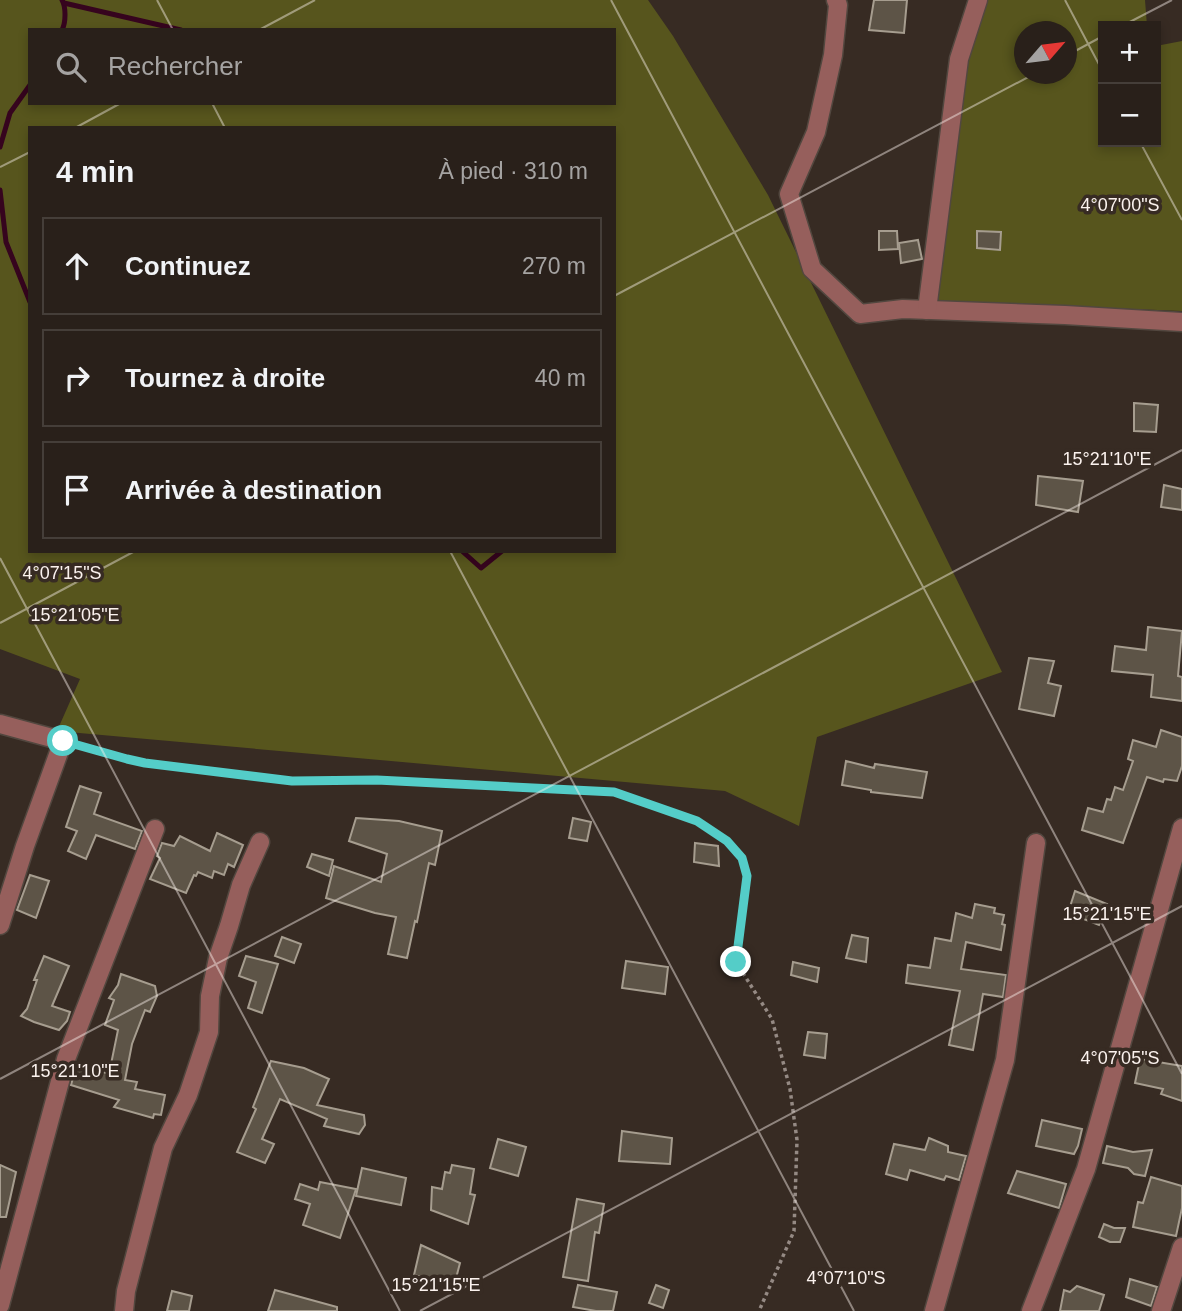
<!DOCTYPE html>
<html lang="fr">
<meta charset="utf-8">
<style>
body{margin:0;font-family:Arial,sans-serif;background:#312823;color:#f1f3f6}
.controls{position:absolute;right:21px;top:21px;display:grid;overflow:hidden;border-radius:0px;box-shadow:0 4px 10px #0003}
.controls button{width:63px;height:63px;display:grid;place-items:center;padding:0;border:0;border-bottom:2px solid #453e39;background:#29201a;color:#f1f3f6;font:35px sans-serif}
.compass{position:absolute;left:1014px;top:21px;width:63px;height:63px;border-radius:50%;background:#29201a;box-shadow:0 4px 10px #0003;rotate:62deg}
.stop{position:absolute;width:21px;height:21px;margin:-16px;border:5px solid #54cdc8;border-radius:50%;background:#fff}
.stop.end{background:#54cdc8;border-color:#fff;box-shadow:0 2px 7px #0008}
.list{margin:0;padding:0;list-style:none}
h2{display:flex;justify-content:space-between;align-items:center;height:91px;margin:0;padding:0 28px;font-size:30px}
h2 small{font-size:23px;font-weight:400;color:#a5a3a2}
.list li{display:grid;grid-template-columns:46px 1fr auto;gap:21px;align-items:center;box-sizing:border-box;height:98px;margin:0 14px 14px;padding:0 14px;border:2px solid #453e39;border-radius:0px}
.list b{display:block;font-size:26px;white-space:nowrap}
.list em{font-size:23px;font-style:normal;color:#a5a3a2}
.icon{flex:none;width:38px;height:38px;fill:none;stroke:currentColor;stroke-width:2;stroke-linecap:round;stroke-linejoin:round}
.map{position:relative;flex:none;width:1182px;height:1311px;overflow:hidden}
.search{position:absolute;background:#29201a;box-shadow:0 4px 10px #0003;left:28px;top:28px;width:588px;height:77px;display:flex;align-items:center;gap:18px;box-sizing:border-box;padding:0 24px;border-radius:0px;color:#a5a3a2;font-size:26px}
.panel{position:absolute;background:#29201a;box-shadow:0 4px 10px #0003;left:28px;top:126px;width:588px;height:427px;border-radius:0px}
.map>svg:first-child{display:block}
</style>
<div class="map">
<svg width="1182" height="1311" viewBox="0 0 1182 1311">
<rect width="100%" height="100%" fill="#372b23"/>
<g fill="#57551d" fill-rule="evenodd">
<path d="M0,0H648L673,36L768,195L1002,672L817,737L799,826L725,791L57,731L80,679L0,649ZM30,30H614V103H30ZM30,128H614V551H30Z"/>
<path d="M987,0H1145L1147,26H1103V142H1156V46L1182,41V311L938,301L967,61ZM1024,32H1066V74H1024Z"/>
</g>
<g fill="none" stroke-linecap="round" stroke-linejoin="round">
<g stroke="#36041e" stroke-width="5">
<path d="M62,0C66,7 66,22 62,30"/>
<path d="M64,3L181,30"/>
<path d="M0,147L10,113L30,85"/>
<path d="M0,190L6,242L30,302"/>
<path d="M462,551L481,568L502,551"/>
</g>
</g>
<g fill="#5d5447" stroke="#a69d8f" stroke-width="2">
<path d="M874,0H907L904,33L869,30Z"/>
<path d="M879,231H897L898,249L879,250Z"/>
<path d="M977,231L1001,232L1000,250L977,248Z"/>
<path d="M918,240L922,259L901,263L899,243Z"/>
<path d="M1134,403L1158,405L1156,432L1134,431Z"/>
<path d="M1038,476L1083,481L1078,512L1036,505Z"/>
<path d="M1164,485L1182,489V510L1161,507Z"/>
<path d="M1148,627L1182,631L1178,676L1182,677V701L1151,697L1153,675L1112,671L1115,646L1146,650Z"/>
<path d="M1029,658L1054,661L1048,683L1061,686L1054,716L1019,709Z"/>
<path d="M1161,730L1182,737V766L1177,781L1164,779L1163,782L1147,777L1123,843L1082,830L1088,808L1103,812L1107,799L1111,800L1115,787L1123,790L1133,761L1128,759L1133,740L1156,747Z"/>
<path d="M846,761L874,768L875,764L927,772L922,798L871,792V790L842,785Z"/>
<path d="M80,786L101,793L94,814L142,831L135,849L96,835L86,859L68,851L77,831L66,827Z"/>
<path d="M356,818L399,821L442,831L435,865L429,863L417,922L415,921L407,958L388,954L396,917L375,913L326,898L334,866L381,882L387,854L349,841Z"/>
<path d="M573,818L591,822L587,841L569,838Z"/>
<path d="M217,833L243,845L234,867L228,864L224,875L214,871L212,878L198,872L196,876L194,875L186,893L150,879L160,858L157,856L162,843L174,846L180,836L210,851Z"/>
<path d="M695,843L718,846L719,866L694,862Z"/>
<path d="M312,854L333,860L329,876L307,867Z"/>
<path d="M30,875L49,881L36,918L17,910Z"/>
<path d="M1075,891L1107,904L1099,925L1068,913Z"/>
<path d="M975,904L995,908L994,913L1004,915L1002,924L1005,925L1001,950L966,942L961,969L1006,975L1003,997L983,994L973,1050L949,1045L960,991L906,983L908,965L930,968L935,938L951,941L956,913L972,918Z"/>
<path d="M852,935L868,938L866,962L846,958Z"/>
<path d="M282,937L301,944L294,963L275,956Z"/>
<path d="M44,956L69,966L52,1006L70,1012L67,1021L59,1030L34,1022L21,1016L27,1009L37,980H34Z"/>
<path d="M246,956L278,964L262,1013L248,1008L256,982L239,976Z"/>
<path d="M626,961L668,967L665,994L622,988Z"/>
<path d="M793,962L819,968L817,982L791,975Z"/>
<path d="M121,974L155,986L157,996L150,1012L145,1010L132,1044L125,1080L137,1082L135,1089L165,1095L161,1115L154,1114L153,1118L114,1107L119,1100L71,1085L77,1064L109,1074L118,1030L105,1025L114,1000L109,998L118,985Z"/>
<path d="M808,1032L827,1034L825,1058L804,1055Z"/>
<path d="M1140,1059L1182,1066V1101L1161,1094L1163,1089L1135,1083Z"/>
<path d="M271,1061L304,1068L329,1079L317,1105L364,1115L365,1125L359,1134L324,1126L327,1119L280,1099L262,1139L274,1144L265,1163L237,1152L256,1109L253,1107Z"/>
<path d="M1042,1120L1082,1129L1078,1146L1074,1154L1036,1146Z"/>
<path d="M622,1131L672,1138L670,1164L619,1161Z"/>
<path d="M929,1138L948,1146V1152L966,1156L959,1180L946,1176L944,1180L910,1170L907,1180L886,1174L894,1144L925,1150Z"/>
<path d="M498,1139L526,1147L518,1176L490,1168Z"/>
<path d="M1107,1146L1133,1152L1152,1150L1145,1176L1134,1174L1128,1168L1103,1163Z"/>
<path d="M0,1165L16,1172L6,1217H0Z"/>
<path d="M452,1165L474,1169L470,1194L475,1195L468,1224L431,1210L432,1187L442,1189L445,1172L450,1173Z"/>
<path d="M362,1168L406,1178L401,1205L356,1196Z"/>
<path d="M1017,1171L1066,1184L1059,1208L1008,1193Z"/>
<path d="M1151,1177L1182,1186V1208L1176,1236L1133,1227L1138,1202L1143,1203Z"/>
<path d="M320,1182L356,1189L340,1238L303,1225L310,1204L295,1199L300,1184L318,1190Z"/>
<path d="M577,1199L604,1204L599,1233L595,1232L588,1281L563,1277Z"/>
<path d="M1104,1224L1114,1228H1125L1120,1242H1110L1099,1237Z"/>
<path d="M421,1245L460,1263L454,1286L414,1275Z"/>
<path d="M1130,1279L1157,1287L1151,1306L1126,1297Z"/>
<path d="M578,1285L617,1292L613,1311H596L573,1307Z"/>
<path d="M656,1285L669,1290L663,1308L649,1303Z"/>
<path d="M1077,1286L1104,1295L1099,1311H1060L1064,1290L1070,1292Z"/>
<path d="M275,1290L337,1307V1311H268Z"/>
<path d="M172,1291L192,1296L189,1311H167Z"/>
</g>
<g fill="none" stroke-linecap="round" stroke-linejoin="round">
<g stroke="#52473f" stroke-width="21">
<g id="minor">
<path d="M836,0L838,5L833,55L816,132L789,194L812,269L860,314L903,309L1065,315L1182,322"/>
<path d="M927,310L959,59L978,0"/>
<path d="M0,724L63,741L25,846L0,925"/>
<path d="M0,1305L66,1059L155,829"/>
<path d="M124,1311L126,1291L163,1148L188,1095L209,1032L210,996L218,958L229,926L241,885L260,842"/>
<path d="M934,1311L1005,1060L1036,843"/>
<path d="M1031,1311L1086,1169L1182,828"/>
<path d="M1161,1311L1182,1247"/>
</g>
</g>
<path stroke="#958a84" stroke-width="3.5" stroke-dasharray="3.5 3.5" stroke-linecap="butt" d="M78,745L127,759L145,763L292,781L377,780L615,792L697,821L728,841L742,858L747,876L736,962L772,1019L790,1089L797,1140L794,1231L759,1311"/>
<use href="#minor" stroke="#965f5c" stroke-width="18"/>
</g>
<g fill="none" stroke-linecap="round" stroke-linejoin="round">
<path stroke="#54cdc8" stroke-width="9" d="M63,741L127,759L145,763L292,781L377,780L614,792L697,821L727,841L742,858L747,876L736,962"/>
</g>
<path fill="none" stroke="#fbf2ee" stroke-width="2" stroke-opacity="0.45" d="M157,0L173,30M611,0L1182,1074M1065,0L1103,72M1122,26L1172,0M259,30L315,0M1066,56L1103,36M212,103L225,128M75,128L121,103M1140,142L1182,220M0,167L30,152M614,296L1034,74M450,551L854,1311M0,558L400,1311M0,623L135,551M0,1079L1182,450M420,1311L1182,906"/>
<g font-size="18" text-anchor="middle" fill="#fbf2ee" stroke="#372b23" stroke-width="7" stroke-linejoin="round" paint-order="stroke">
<text x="1120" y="211">4°07'00"S</text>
<text x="1107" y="465">15°21'10"E</text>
<text x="62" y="579">4°07'15"S</text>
<text x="75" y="621">15°21'05"E</text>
<text x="1107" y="920">15°21'15"E</text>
<text x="1120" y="1064">4°07'05"S</text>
<text x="75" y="1077">15°21'10"E</text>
<text x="846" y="1284">4°07'10"S</text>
<text x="436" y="1291">15°21'15"E</text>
</g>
</svg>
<div class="controls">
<button>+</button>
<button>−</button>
</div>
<svg class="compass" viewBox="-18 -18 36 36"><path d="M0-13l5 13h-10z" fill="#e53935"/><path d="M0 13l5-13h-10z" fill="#a5a3a2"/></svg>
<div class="stop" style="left:63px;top:741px"></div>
<div class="stop end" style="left:736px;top:962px"></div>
<div class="search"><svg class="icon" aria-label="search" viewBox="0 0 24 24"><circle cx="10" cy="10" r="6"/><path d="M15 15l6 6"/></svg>Rechercher</div>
<section class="panel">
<h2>4 min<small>À pied · 310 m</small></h2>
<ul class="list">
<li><svg class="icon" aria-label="ahead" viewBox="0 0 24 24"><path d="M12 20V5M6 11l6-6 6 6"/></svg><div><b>Continuez</b></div><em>270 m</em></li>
<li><svg class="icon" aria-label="right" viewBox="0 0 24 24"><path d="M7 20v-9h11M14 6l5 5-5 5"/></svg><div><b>Tournez à droite</b></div><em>40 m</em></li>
<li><svg class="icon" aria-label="arrive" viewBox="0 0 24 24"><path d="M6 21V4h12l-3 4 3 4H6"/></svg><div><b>Arrivée à destination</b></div></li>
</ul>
</section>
</div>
